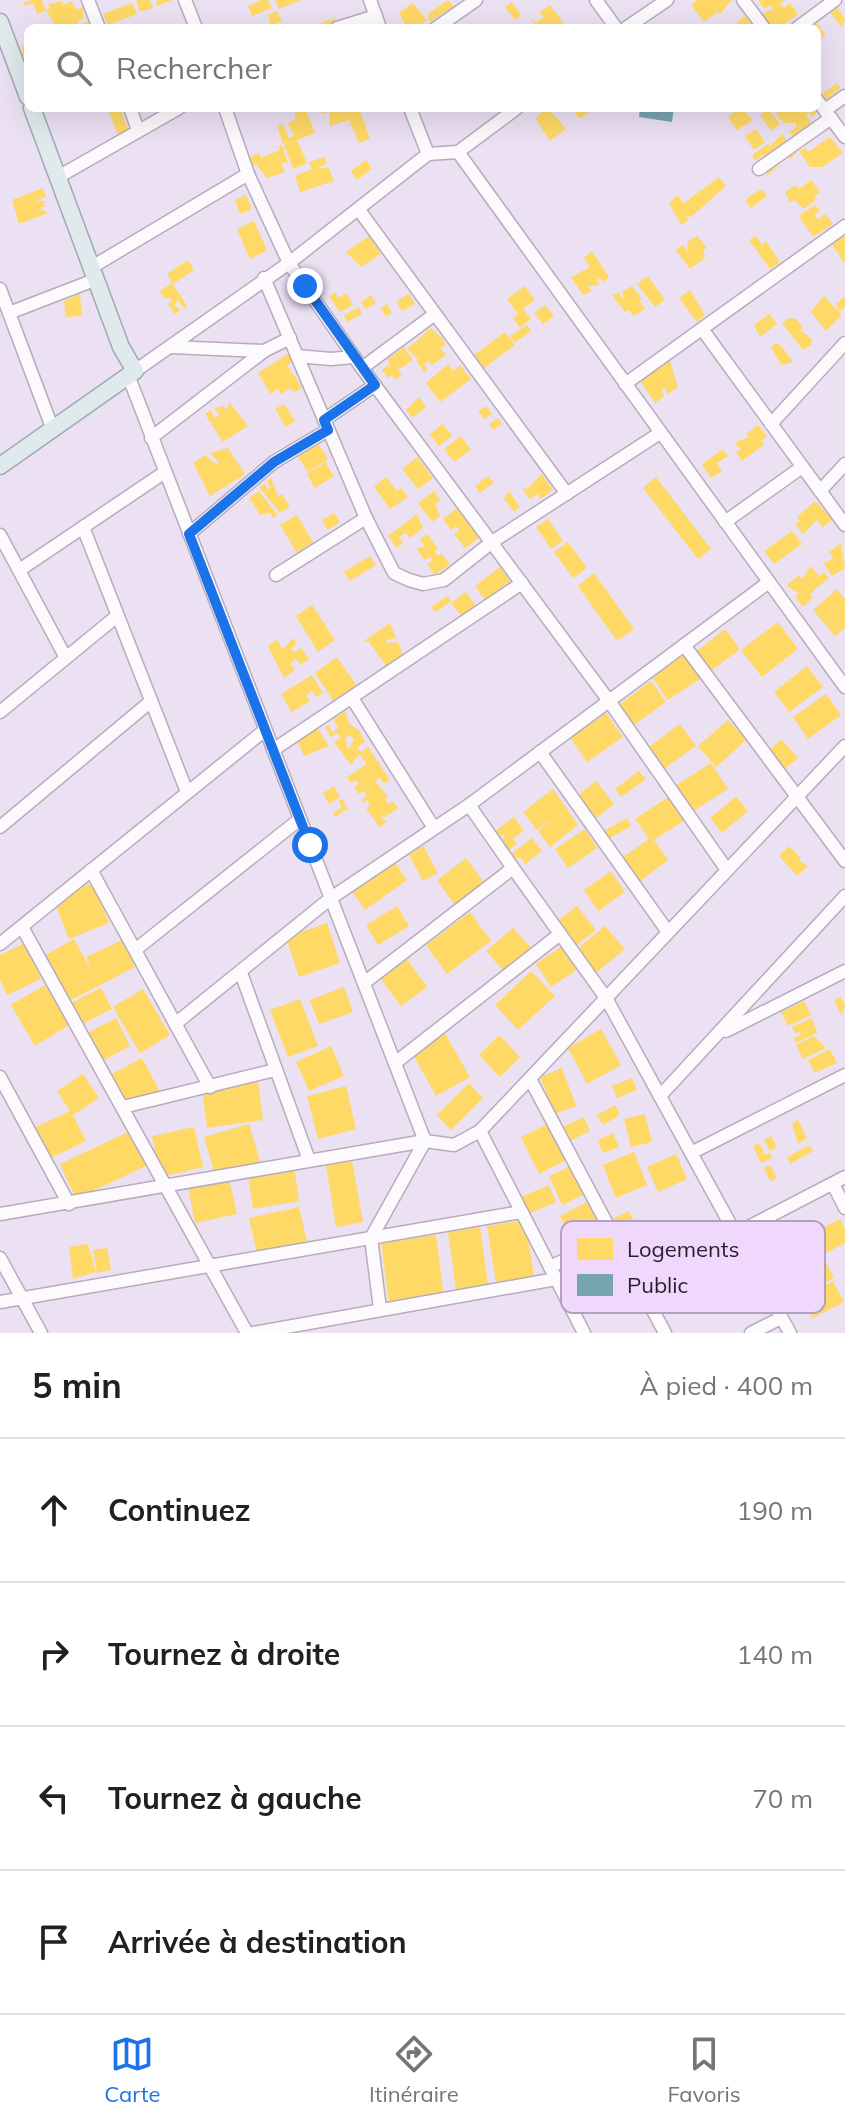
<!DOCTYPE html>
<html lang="fr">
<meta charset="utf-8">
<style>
body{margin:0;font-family:Mulish,sans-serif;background:#f6f6f6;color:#202124}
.stop{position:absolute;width:24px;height:24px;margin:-18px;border:6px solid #1a73e8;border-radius:50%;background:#fff}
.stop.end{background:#1a73e8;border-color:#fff;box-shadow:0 2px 8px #0008}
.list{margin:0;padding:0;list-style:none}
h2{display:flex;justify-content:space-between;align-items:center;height:104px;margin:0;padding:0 32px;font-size:34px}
h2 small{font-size:26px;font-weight:400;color:#757577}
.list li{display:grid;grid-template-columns:52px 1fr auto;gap:24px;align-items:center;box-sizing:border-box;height:144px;padding:0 32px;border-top:2px solid #e0e0e0}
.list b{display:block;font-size:30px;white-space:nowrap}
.list em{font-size:26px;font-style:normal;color:#757577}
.icon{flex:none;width:44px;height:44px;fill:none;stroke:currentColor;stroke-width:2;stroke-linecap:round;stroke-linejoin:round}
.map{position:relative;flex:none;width:845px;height:1333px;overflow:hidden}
.search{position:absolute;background:#fff;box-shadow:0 8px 32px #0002;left:24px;right:24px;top:24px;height:88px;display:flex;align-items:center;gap:20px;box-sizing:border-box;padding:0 28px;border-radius:12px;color:#757577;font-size:30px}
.sheet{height:680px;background:#fff}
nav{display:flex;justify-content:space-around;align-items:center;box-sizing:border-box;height:112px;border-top:2px solid #e0e0e0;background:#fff;font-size:22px;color:#757577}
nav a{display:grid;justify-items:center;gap:4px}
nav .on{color:#1a73e8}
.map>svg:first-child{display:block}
</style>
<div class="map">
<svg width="845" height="1333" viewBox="0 0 845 1333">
<rect width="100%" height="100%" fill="#ece0f3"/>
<g fill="#ffd966" fill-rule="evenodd">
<path d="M32,0H42L46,11L37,14L33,3L24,6L23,3Z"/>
<path d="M136,0H150L153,8L140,12Z"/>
<path d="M157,0H173L156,6Z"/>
<path d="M261,0H268L272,8L252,16L248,6Z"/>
<path d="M275,0H301L279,9Z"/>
<path d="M448,0L454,6L429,22L428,14Z"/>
<path d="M697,0H732L720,14L718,12L704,22L691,5Z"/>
<path d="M758,0H785L780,4L784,8L790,3L798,14L780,28H773L762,14L773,9L770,5L765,9Z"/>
<path d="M62,1L63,5L72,1L76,10L83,7V19L77,21L78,25L88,21L91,28H50L55,26L46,10L50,8L48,4Z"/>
<path d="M512,2L521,15L515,20L505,7Z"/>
<path d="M132,3L137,14L108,25L103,14Z"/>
<path d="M413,3L427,20L416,28H407L399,13Z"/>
<path d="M550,5L567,28H537L530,19L537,22L544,17L540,12Z"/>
<path d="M836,6L845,19L842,28L829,11Z"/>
<path d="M277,11L282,21L271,26L268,15Z"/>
<path d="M745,16L752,25L731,28Z"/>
<path d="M335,18L338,24L319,28L317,24Z"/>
<path d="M816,22L826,35L817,42V28H808Z"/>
<path d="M28,44V54L22,57V46Z"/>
<path d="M837,83L841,88L826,99L822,94Z"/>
<path d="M120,108L130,134L119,138L108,109Z"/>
<path d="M321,108H354L342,114L359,108L370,139L359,143L349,120L330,126L329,111L322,114Z"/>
<path d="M548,108L566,129L550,141L535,118Z"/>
<path d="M571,108H594L580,119Z"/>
<path d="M740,108H746L747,115L753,120L737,130L728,117Z"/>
<path d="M781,108H813L816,114L812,117L809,112L806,115L811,123L815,126L824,125L828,130L802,142L789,132L796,128V123H784L776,114Z"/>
<path d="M768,109L780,124L771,131L760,115Z"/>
<path d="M306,110L315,133L297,140L307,163L293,169L284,145L291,141L283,144L277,126L283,124L289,138L294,136L288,123L296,119L294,113Z"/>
<path d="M756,129L765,142L754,150L745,136Z"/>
<path d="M782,134L787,140L780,146L784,151L791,147L797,153L790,159L788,156L767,176L763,155L755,161L752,155L768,144L770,146Z"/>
<path d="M830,137L843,153L822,167H810L799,151L806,148L808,152Z"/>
<path d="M282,145L288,163L281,162L285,172L267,178L256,164L251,167L248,158L259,153L261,158L280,150L278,147Z"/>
<path d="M324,157L327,163L318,168H329L334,181L300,192L295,176L312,169L309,162Z"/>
<path d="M366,160L372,169L357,180L351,171Z"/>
<path d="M719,177L726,186L691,217L686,216L688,220L681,225L669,203L678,195L684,203Z"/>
<path d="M811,180L820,192L814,197L816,200L803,209L795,200L790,203L785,192L796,185L799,189Z"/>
<path d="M43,188L46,197L36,201H44L45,206L40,208L48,213L19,224L12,200Z"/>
<path d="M762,189L767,196L751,208L746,202L748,197Z"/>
<path d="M246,195L252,209L240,214L235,200Z"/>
<path d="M815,205L820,210L815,215L818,219L825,214L833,224L813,237L799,216Z"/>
<path d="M254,221L267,250L250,259L237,229Z"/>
<path d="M845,233V264L831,243Z"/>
<path d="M369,236L381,254L361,267L346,252Z"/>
<path d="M697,236L707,248L703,250L705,258L690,269L676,250L683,245L688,252L687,242Z"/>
<path d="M756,236L762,245L766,241L780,262L770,269L749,240Z"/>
<path d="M592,251L609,277L603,282L600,278L596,280L600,285L588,286L592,291L583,295L571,277L590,267L584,258Z"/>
<path d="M188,260L194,270L173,284L167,274Z"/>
<path d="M648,276L665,300L655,307L637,284Z"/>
<path d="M172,283L187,306L184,309L178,300L174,305L181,310L175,314L168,304L172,301L169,297L165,299L160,291Z"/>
<path d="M525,286L535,300L523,309L531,319L520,328L513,318L518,314L507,299Z"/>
<path d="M632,286L642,299L639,300L645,309L633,316L629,310L625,312L612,295L619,293L624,301L622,292Z"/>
<path d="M690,290L705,315L697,322L679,298Z"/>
<path d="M335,292L338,298L346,293L353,305L340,312L329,296Z"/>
<path d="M80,294L82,316L66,317L64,301Z"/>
<path d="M409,294L415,304L402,311L396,301Z"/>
<path d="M371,295L376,303L366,309L361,302Z"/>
<path d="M824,296L842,315L826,331L811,312Z"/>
<path d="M845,297V307L840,311L835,304Z"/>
<path d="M387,304L392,313L386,317L381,308Z"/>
<path d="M545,305L554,316L543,324L534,313Z"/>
<path d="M359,307L362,314L347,322L344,315Z"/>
<path d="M769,314L777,324L760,337L754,325Z"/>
<path d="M788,318L796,319L803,327L800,330L812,339L811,345L803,350L782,323Z"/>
<path d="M527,325L531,331L515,343L510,336Z"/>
<path d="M431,328L443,339L446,345L440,348L446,355L432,365L429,361L424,364L428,369L424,372L416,360L425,354L417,358L407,349Z"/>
<path d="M505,332L515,345L484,368L474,355Z"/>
<path d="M777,343L783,348L793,362L781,365L771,347Z"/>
<path d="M404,347L413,360L398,370L402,375L395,380L392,375L388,378L382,370L390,364L387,360Z"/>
<path d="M289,353L294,361L287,365L302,387L294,393L291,388L281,394L278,389L271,394L258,373Z"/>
<path d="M670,361L678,387L668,394L664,388L661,390L664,396L655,403L639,379Z"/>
<path d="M448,364L453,371L460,365L471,379L440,402L426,383Z"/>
<path d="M419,397L426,407L412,418L406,410Z"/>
<path d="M230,403L248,426L223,442L205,414L210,410L215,418L219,415L214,408L224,406L226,410Z"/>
<path d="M284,404L295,421L286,427L275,409Z"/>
<path d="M486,406L492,414L484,419L478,411Z"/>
<path d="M498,418L502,424L493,430L489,424Z"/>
<path d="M443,424L452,436L439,446L430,434Z"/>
<path d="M758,425L767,436L762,441L764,445L742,461L736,452L741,449L734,443L749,437L746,434Z"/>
<path d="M461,436L471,450L454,462L444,449Z"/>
<path d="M318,443L328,459L308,472L297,455Z"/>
<path d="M228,448L245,474L210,496L193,463L205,455L216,464L219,462L210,453Z"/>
<path d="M723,449L728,456L717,463L722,471L711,478L702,464Z"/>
<path d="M417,457L433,478L418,489L402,469Z"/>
<path d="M325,462L334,476L315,488L307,474Z"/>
<path d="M542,474L553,490L541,499L537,494L530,499L522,489L528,488Z"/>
<path d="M488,476L494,483L480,493L475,486Z"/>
<path d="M386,477L397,491L401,488L408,497L390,509L374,487Z"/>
<path d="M656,477L711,549L698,559L643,488Z"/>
<path d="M271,478L278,496L282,494L290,507L280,513L259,487L265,484L268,489L270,487L267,481Z"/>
<path d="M259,491L277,515L273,518L270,513L260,515L249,498Z"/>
<path d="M434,491L440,500L435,504L440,516L432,522L418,503Z"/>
<path d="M509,491L520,507L514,512L504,499Z"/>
<path d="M815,501L833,519L822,527L817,520L803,534L795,524L800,521L797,517Z"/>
<path d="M457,508L479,538L465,548L454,534L459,531L456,526L451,530L443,519Z"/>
<path d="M334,513L340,522L328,530L322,520Z"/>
<path d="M417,514L423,528L410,538L406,533L399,537L403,543L397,548L388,536Z"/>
<path d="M297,515L313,542L297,553L280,525Z"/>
<path d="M548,519L563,541L551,549L536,527Z"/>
<path d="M792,531L802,544L774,564L764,551Z"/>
<path d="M427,534L438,549L435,551L438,556L441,553L450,564L435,575L427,564L432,560L430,557L425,560L416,549L425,546L420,539Z"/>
<path d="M568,542L587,568L573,578L554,552Z"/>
<path d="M841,543L845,568L832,576L824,564L833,558L829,552Z"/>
<path d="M370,556L376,565L350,581L344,572Z"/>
<path d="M811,566L819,576L824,572L829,578L814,590L810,595L813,598L803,607L795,597L799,593L786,586L799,575L802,579Z"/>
<path d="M500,567L510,581L485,600L475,586Z"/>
<path d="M594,573L634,629L617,641L578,586Z"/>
<path d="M837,589L845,599V628L835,636L813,610Z"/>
<path d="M466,592L477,607L463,618L451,603Z"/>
<path d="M447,596L451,601L436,612L431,607Z"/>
<path d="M312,605L335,640L318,652L296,616Z"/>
<path d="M778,622L798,649L762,677L741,650Z"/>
<path d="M390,623L396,638L386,640L387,643L398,642L404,658L383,670L385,664L369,642L364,641Z"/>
<path d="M725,629L740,649L711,671L697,651Z"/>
<path d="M293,638L297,643L291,648L295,652L301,648L309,659L301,665L296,659L290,663L295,670L284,678L268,646L277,639L283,650Z"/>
<path d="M684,655L700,679L668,700L652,677Z"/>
<path d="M337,657L357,686L334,702L315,673Z"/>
<path d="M807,666L823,687L789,712L774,692Z"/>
<path d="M312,675L323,693L316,697L312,691L306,695L310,701L292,712L281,694Z"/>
<path d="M651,681L666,702L631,727L616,707Z"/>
<path d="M826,694L841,715L808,739L793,717Z"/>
<path d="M346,711L349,724L359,730L365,742L357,747L361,752L368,747L390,780L384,783L380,778L375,781L388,797L385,799L388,804L393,801L398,808L385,817L379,816L387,822L379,827L366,808L370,806L367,800L363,803L361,800L367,796L364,791L359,794L354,787L359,784L357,780L351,783L347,777L367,764L359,754L351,765L334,742L341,738L337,733L331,737L325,727L328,725L333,732L338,728L333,719ZM351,735L354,740L348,749L345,738Z"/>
<path d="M606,713L623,737L587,762L570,738Z"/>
<path d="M728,720L746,740L716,767L698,746Z"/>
<path d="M680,724L696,746L661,771L646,749Z"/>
<path d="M318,729L329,746L304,756L297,740Z"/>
<path d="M781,739L798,758L781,772L765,754Z"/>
<path d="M711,763L728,789L692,812L675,786Z"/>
<path d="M639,771L646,779L621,797L615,789Z"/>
<path d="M596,781L614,804L594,820L576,797Z"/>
<path d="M334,786L340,797L329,804L323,793Z"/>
<path d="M553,789L578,825L550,847L538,831L557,816L537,830L523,812Z"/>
<path d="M670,796L685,820L654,840L668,860L640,881L623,857L649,839L635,819Z"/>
<path d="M736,797L748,811L722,833L710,818Z"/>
<path d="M342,799L348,808L335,817L333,813L342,807L339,801Z"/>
<path d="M514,817L524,831L513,838L517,844L504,854L497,843L505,837L503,834L494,840L490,835Z"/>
<path d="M627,818L631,826L608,839L604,831Z"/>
<path d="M585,829L597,848L568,868L555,849Z"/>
<path d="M532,838L542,851L525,864L520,857L515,860L511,854Z"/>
<path d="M423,846L438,873L423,881L409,855Z"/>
<path d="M789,846L801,858L799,860L808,866L797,876L779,856Z"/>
<path d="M466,858L486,885L456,907L437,880Z"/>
<path d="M393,860L407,880L365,910L351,890Z"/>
<path d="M611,871L625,892L598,911L584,890Z"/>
<path d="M93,883L109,923L69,939L53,898Z"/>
<path d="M397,906L409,926L378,945L366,925Z"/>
<path d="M577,906L596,930L577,945L558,921Z"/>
<path d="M470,912L491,941L447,974L426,945Z"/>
<path d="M327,923L340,963L299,977L286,937Z"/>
<path d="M605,926L625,949L596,973L577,949Z"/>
<path d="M513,928L533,950L506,974L486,951Z"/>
<path d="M74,939L93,973L86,957L122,940L135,967L65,1003L41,958Z"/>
<path d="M25,943L41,979L7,995L0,980V955Z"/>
<path d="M562,946L578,969L551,987L536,964Z"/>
<path d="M406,958L427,987L401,1006L380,978Z"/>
<path d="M531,971L555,996L518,1030L495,1005Z"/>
<path d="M45,985L69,1025L35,1046L11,1005Z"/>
<path d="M344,987L353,1012L319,1024L310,1000Z"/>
<path d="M101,988L112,1009L80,1025L69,1004Z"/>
<path d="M143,989L170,1035L140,1053L113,1007Z"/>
<path d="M841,997L845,1006L841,1015L834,1000Z"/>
<path d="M300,999L318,1046L288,1057L270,1010Z"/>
<path d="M804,1001L811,1015L788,1026L781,1012Z"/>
<path d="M116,1018L130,1046L99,1063L85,1034Z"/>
<path d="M812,1018L817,1033L796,1043L794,1038L801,1035L799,1031L795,1033L792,1027Z"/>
<path d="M601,1029L621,1065L587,1084L568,1048Z"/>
<path d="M444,1032L470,1077L436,1096L411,1051Z"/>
<path d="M499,1035L520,1057L500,1077L479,1055Z"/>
<path d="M814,1036L826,1048L803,1059L796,1045Z"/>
<path d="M331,1046L344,1076L309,1091L296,1062Z"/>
<path d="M830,1049L837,1063L815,1073L808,1060Z"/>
<path d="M142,1058L161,1094L130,1111L110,1075Z"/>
<path d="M562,1068L576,1106L555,1114L540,1077Z"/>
<path d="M83,1074L99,1098L73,1115L86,1141L47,1160L32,1129L70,1111L57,1091Z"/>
<path d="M632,1078L637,1090L617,1098L612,1086Z"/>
<path d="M258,1082L263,1120L207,1128L202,1090Z"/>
<path d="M469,1083L483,1098L451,1130L437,1115Z"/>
<path d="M346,1086L356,1129L318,1139L307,1096Z"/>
<path d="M615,1105L620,1115L603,1125L597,1115Z"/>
<path d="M645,1114L652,1142L631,1147L624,1119Z"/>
<path d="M584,1117L590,1131L570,1141L563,1127Z"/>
<path d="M798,1120L807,1138L798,1144L792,1123Z"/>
<path d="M550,1123L568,1159L539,1174L521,1137Z"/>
<path d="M249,1124L260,1161L215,1175L204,1137Z"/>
<path d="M194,1127L203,1167L161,1177L152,1136Z"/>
<path d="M130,1131L146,1166L76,1199L60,1164Z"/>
<path d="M613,1133L619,1147L603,1153L598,1140Z"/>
<path d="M771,1136L777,1147L770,1151L764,1140Z"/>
<path d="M759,1143L765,1155L770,1153L772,1158L761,1163L753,1146Z"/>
<path d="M810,1145L813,1151L790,1164L787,1157Z"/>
<path d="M634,1152L647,1185L616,1198L603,1165Z"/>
<path d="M676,1154L687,1179L658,1192L647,1167Z"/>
<path d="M352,1161L363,1222L336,1227L326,1165Z"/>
<path d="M770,1165L777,1178L770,1181L764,1168Z"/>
<path d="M294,1166L299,1201L253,1209L248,1174Z"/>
<path d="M571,1166L583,1195L562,1205L549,1176Z"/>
<path d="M229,1178L237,1214L195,1223L188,1187Z"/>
<path d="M549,1185L556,1202L528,1214L521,1197Z"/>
<path d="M589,1201L607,1235L579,1251L560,1216Z"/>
<path d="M299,1207L307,1241L257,1253L249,1218Z"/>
<path d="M629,1211L638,1229L620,1239L610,1220Z"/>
<path d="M840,1219L845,1229V1243L820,1256L809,1235Z"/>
<path d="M525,1220L534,1276L496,1283L487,1226Z"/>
<path d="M480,1227L488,1285L456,1290L448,1232Z"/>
<path d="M436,1235L444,1297L389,1304L381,1242Z"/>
<path d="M88,1244L96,1272L73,1279L69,1247Z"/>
<path d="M107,1248L111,1270L97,1273L93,1250Z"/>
<path d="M822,1255L834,1278L800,1295L789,1272Z"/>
<path d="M833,1281L844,1302L813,1318L802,1298Z"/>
</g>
<path fill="#76a5af" d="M640,108H674L672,122L639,117Z"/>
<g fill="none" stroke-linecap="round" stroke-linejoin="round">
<g stroke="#b6acbb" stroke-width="15">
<g id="minor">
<path d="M88,0L99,28"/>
<path d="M185,0L196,28"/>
<path d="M370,0L380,28"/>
<path d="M596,0L616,28"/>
<path d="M743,0L764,28"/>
<path d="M337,28L376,16"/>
<path d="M436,28L476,0"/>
<path d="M626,28L667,0"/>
<path d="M797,28L835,0"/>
<path d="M817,100L845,137"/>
<path d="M130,108L138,130"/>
<path d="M225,108L248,174L289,263L362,368L609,701L727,870"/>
<path d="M410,108L428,154"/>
<path d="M825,110L845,96"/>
<path d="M458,152L845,687"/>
<path d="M759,169L831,118"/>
<path d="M58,177L179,108"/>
<path d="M359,210L567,494"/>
<path d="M92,267L248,174"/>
<path d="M264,278L366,518L394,573L409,580L423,584L444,580L492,542L660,433"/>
<path d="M0,289L53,430"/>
<path d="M9,313L97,279"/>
<path d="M702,329L845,525"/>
<path d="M171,347L264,351L290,338"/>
<path d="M297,356L331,359L354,357"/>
<path d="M362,368L435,314"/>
<path d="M135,371L289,263L428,154L458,152L517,108"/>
<path d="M128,375L425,1141L371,1238L380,1309"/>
<path d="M625,384L845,226"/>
<path d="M324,420L375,385"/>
<path d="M771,424L845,343"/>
<path d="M151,438L264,351"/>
<path d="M820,491L845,464"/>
<path d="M725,522L802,467"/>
<path d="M83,527L187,792"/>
<path d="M189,534L274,462L328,430"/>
<path d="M0,535L66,658"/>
<path d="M21,569L165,472"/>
<path d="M276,575L366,518"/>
<path d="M684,645L845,861"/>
<path d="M352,698L434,828"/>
<path d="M0,712L117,616"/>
<path d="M273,750L522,583"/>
<path d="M540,752L668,932"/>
<path d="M469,805L513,868"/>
<path d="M0,827L150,702"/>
<path d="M91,870L210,1087"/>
<path d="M22,927L247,1333"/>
<path d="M0,944L265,730"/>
<path d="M135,950L300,819"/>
<path d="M241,973L309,1160"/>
<path d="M364,983L513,868L606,998L790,1333"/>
<path d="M175,1024L331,898L469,805L769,582"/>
<path d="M726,1031L845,971"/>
<path d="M395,1063L560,934"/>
<path d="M0,1077L69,1204"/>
<path d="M530,1079L665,1333"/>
<path d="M660,1096L845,896"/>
<path d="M123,1107L275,1070"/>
<path d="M480,1131L584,1333"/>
<path d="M691,1153L845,1075"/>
<path d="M833,1184L845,1208"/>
<path d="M0,1214L425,1141L454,1145L480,1131L845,746"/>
<path d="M735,1234L845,1177"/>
<path d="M0,1258L41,1333"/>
<path d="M550,1267L614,1237"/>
<path d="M0,1302L521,1212"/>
<path d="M253,1333L556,1279"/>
<path d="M751,1333L781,1318"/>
</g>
</g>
<g stroke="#9caab4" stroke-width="19">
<g id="major">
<path d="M0,22L28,97"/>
<path d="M0,466L135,371L121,347L32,108"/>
</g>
</g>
<use href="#minor" stroke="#fcfafd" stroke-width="12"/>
<use href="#major" stroke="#e0e9ec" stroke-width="16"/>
</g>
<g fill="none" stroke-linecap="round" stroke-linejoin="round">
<path stroke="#1a73e8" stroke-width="10" d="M305,286L375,385L324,420L328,430L274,462L189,534L310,845"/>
</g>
<rect x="561" y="1221" width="264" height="92" rx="12" fill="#efd8fb" stroke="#b3a0bd" stroke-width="2"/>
<rect x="577" y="1238" width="36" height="22" fill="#ffd966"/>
<rect x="577" y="1274" width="36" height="22" fill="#76a5af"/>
<g font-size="22" fill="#281f2c">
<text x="627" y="1257">Logements</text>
<text x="627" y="1293">Public</text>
</g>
</svg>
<div class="stop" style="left:310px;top:845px"></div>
<div class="stop end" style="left:305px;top:286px"></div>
<div class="search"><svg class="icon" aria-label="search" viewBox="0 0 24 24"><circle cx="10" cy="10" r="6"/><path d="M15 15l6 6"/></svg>Rechercher</div>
</div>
<section class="sheet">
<h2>5 min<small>À pied · 400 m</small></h2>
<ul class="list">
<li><svg class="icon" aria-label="ahead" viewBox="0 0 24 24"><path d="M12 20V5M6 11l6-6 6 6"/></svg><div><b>Continuez</b></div><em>190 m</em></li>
<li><svg class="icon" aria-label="right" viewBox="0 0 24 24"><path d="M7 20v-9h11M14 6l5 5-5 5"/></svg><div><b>Tournez à droite</b></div><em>140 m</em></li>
<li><svg class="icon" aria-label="left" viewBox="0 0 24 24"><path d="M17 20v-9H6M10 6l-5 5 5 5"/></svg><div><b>Tournez à gauche</b></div><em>70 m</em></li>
<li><svg class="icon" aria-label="arrive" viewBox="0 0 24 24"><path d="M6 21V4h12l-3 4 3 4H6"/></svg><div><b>Arrivée à destination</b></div></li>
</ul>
</section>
<nav>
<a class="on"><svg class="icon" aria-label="map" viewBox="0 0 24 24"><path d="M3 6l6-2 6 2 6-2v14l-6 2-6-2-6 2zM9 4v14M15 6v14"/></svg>Carte</a>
<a><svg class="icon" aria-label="directions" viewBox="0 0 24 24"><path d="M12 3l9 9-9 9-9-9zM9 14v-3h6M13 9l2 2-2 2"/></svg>Itinéraire</a>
<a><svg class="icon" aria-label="saved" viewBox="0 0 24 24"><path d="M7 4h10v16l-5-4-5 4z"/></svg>Favoris</a>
</nav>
